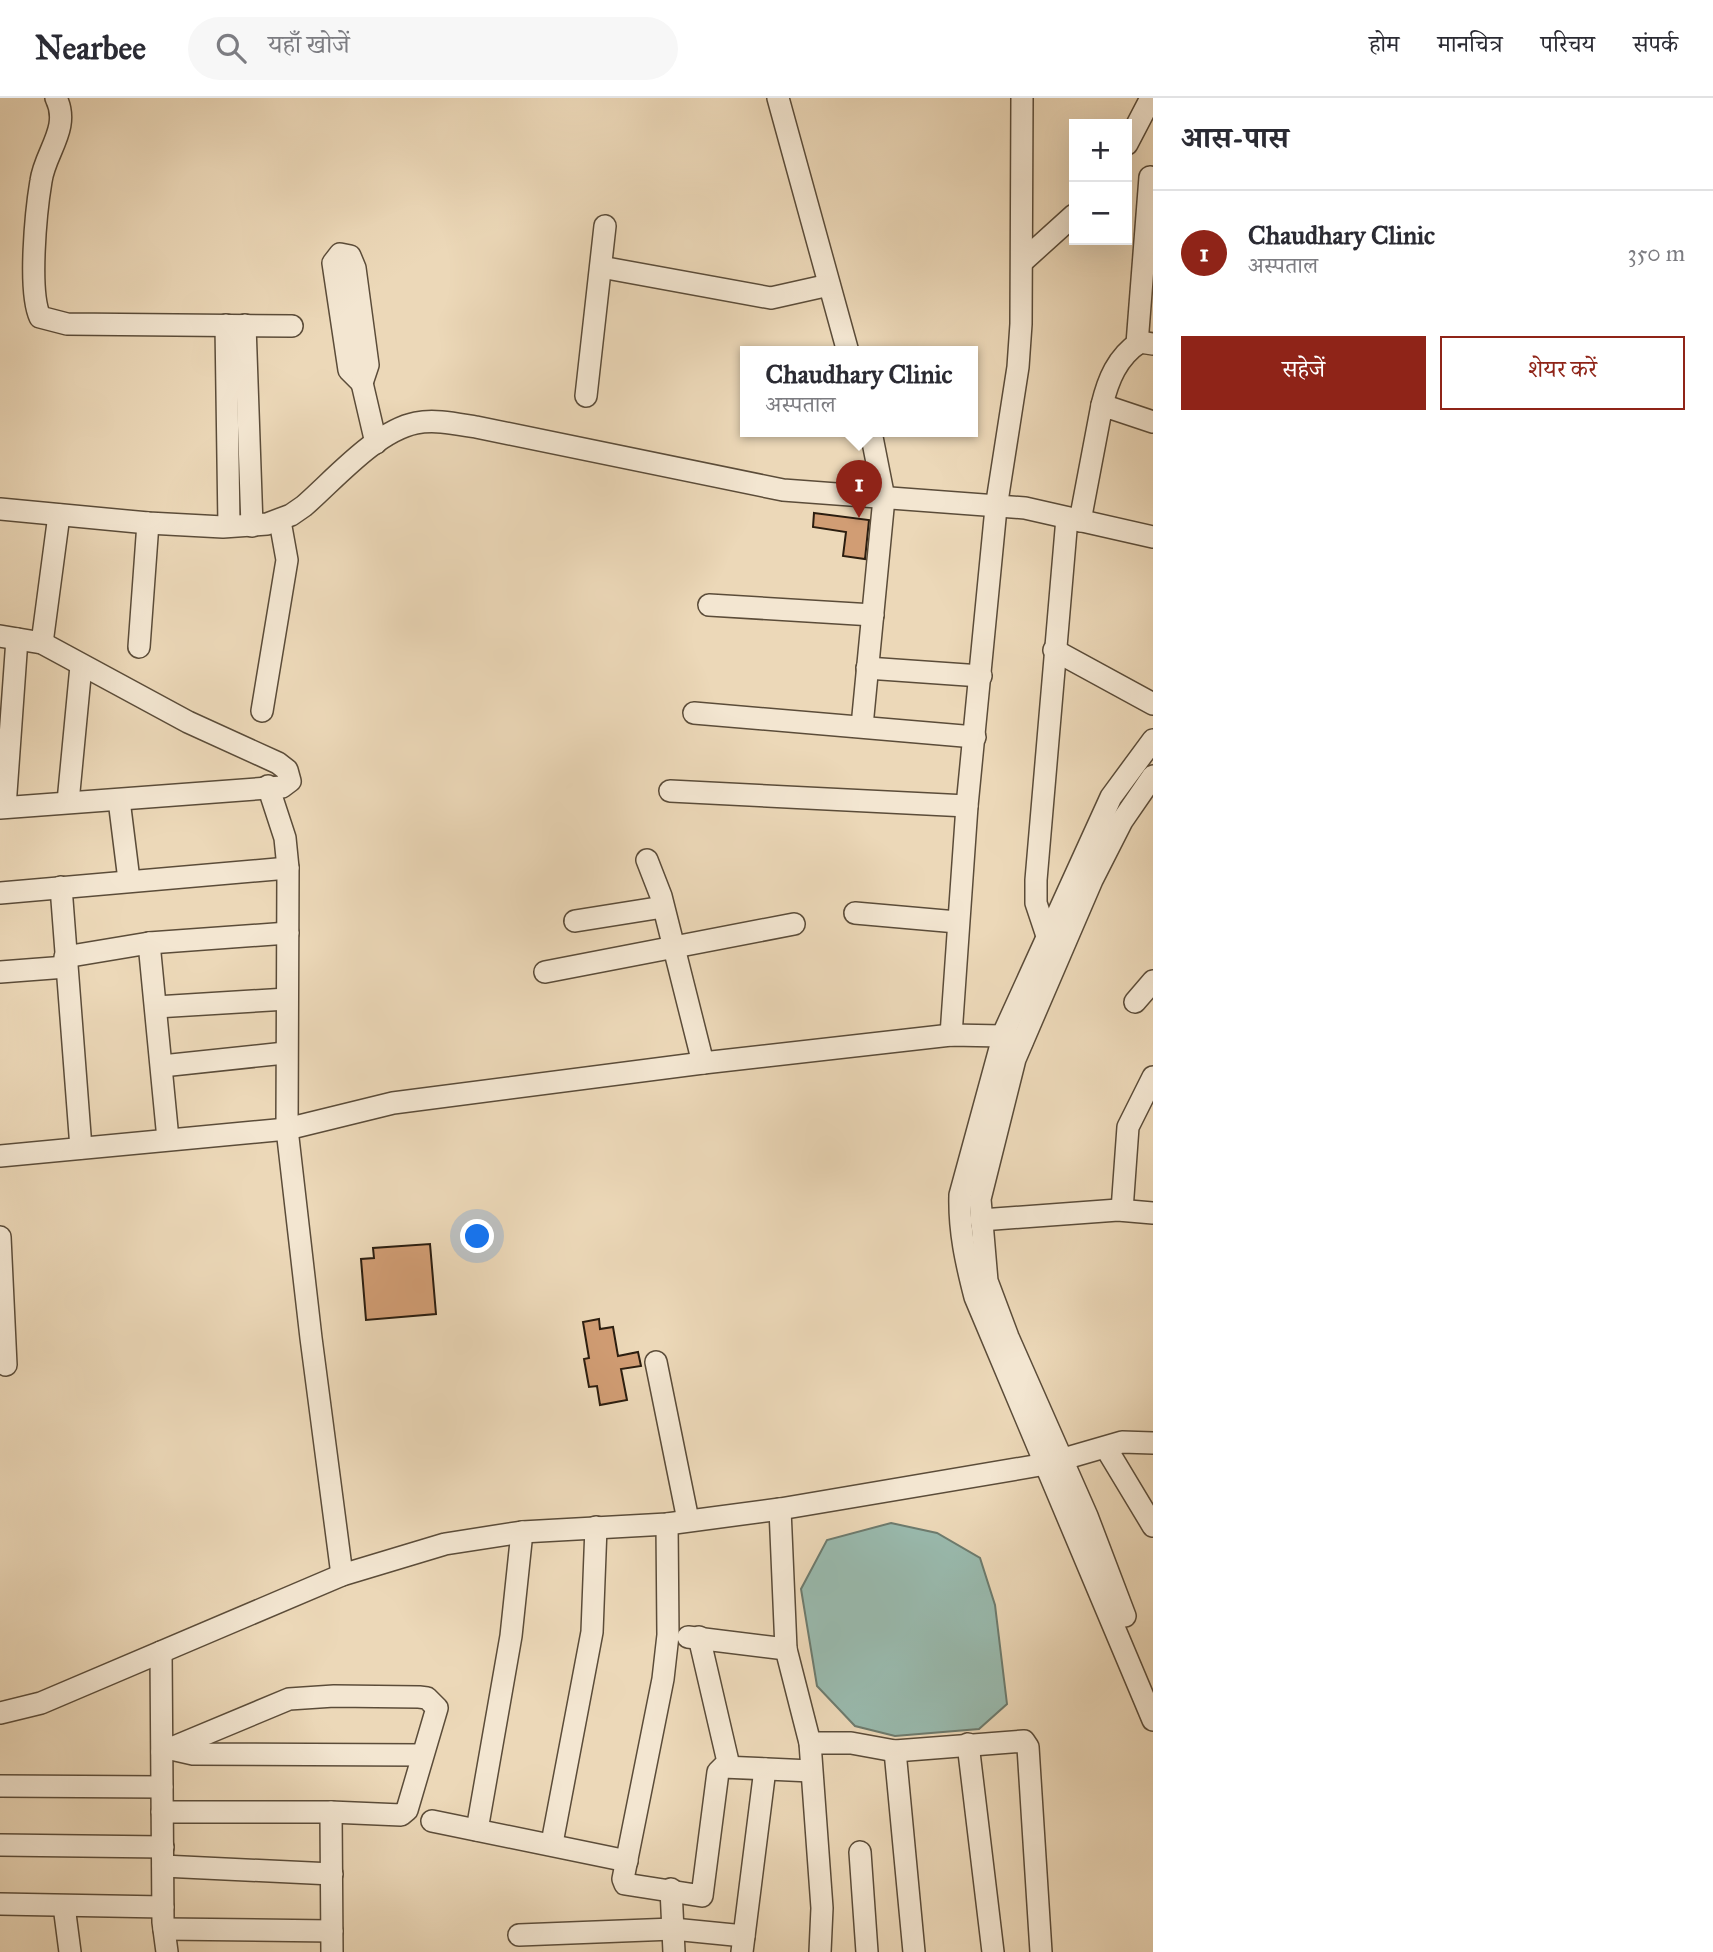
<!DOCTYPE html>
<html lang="hi">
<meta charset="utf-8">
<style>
body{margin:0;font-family:"IM FELL Great Primer","Noto Serif Devanagari",serif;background:#f7f7f7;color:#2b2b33}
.controls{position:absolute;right:21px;top:21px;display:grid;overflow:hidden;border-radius:0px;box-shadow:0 7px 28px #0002}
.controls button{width:63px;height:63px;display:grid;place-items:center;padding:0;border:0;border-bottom:2px solid #e1e1e2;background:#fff;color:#2b2b33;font:35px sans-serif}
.you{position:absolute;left:478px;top:1139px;width:24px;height:24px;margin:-18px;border:5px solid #fff;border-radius:50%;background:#1a73e8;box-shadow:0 0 0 10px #1a73e833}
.badge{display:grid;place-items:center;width:46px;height:46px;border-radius:50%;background:#8f2418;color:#fff;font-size:23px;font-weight:700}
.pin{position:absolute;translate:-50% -58px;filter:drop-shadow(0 2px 4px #0008)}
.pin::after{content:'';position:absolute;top:37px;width:24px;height:21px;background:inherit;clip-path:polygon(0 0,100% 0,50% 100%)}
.popup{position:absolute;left:740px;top:248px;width:238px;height:91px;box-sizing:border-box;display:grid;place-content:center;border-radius:0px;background:#fff;filter:drop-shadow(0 2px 5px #0005);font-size:23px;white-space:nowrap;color:#7c7c81}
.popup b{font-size:26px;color:#2b2b33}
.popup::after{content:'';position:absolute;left:50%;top:100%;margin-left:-14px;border:14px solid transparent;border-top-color:#fff}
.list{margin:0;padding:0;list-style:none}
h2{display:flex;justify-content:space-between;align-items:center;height:91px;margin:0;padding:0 28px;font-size:30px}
h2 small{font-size:23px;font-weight:400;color:#7c7c81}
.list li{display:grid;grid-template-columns:46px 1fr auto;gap:21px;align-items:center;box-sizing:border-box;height:126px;padding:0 28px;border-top:2px solid #e1e1e2}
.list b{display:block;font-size:26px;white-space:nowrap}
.list p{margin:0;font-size:23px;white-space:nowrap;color:#7c7c81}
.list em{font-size:23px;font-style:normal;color:#7c7c81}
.actions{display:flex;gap:14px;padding:21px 28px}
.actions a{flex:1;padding:16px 0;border:2px solid #8f2418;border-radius:0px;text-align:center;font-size:24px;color:#8f2418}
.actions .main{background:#8f2418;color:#fff}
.icon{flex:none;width:38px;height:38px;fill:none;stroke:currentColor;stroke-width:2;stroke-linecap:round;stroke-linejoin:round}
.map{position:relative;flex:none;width:1153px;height:1854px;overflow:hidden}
header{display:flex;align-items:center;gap:42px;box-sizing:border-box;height:98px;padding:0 35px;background:#fff;border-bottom:2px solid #e1e1e2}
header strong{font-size:33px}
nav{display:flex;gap:38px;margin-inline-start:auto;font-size:24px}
.search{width:490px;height:63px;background:#f7f7f7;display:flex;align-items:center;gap:18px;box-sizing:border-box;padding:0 24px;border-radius:38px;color:#7c7c81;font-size:26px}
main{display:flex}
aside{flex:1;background:#fff}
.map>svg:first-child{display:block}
</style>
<header>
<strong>Nearbee</strong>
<div class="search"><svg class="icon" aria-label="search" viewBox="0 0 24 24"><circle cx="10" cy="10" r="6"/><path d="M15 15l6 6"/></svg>यहाँ खोजें</div>
<nav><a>होम</a><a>मानचित्र</a><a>परिचय</a><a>संपर्क</a></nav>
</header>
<main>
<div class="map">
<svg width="1153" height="1854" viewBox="0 0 1153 1854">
<rect width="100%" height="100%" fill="#ecd8b8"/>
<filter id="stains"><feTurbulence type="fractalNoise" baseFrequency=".00286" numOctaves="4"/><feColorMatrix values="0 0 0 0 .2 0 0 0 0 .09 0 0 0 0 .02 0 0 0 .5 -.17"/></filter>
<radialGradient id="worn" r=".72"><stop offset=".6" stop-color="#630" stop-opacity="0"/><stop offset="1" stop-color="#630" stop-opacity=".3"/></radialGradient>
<path fill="#99baae" stroke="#6d7b6e" stroke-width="2" d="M891,1425L937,1435L980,1460L995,1507L1007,1606L979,1631L895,1638L855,1628L817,1588L801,1491L827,1442Z"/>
<g fill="#d19d74" stroke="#2b1d0f" stroke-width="2">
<path d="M814,415L869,422L865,461L843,458L846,434L813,429Z"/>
<path d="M430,1146L436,1216L366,1222L361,1161L374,1160L373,1150Z"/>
<path d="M599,1221L600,1231L613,1229L618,1258L638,1254L641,1268L621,1271L627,1302L600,1307L597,1288L589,1289L584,1261L589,1260L583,1224Z"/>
</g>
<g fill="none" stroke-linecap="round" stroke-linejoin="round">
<g stroke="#5b4c39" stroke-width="24">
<g id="minor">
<path d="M56,0C71,30 45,54 41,83C36,113 28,193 40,219L67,226L292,228"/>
<path d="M778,0L848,254"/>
<path d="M1127,46L1151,0"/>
<path d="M340,156L350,158L355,170L368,267L362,285L349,272L333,165Z"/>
<path d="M1022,164L1074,117"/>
<path d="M601,169L771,200L829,187"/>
<path d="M226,227L229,428"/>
<path d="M245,227L252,428"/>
<path d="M1137,246L1150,79"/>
<path d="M362,285L376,345"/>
<path d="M586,298L605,128"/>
<path d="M1102,307C1108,282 1117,259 1140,244L1153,246"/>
<path d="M0,411L148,425L223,429L267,426L291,417L304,408C334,382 376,333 416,325C435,321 457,326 476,329L783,392L1025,410L1153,439"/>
<path d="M1080,423L1102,307L1153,324"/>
<path d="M709,507L873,517"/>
<path d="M0,538L42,545L188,624L278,665L287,672L290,683L282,689L0,710"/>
<path d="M42,545L59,417"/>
<path d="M139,549L148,425"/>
<path d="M1054,552L1153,606"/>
<path d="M867,570L981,578"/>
<path d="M262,613L287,462L280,423"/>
<path d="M694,615L975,639"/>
<path d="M862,628L884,400L871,334"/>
<path d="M1153,642L1111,699L1005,932L960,1097C959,1133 966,1164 975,1199L1153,1622"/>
<path d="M268,688L285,740L288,770L287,1031L311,1240L342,1477"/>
<path d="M670,693L967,708"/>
<path d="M119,702L129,782"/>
<path d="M68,704L81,568"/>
<path d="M5,709L17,541"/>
<path d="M647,762L661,798L703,965"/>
<path d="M61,789L81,1050"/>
<path d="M0,795L288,770"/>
<path d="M855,815L957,824"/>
<path d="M575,823L663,809"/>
<path d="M1047,838L1036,805V782L1067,420"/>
<path d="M149,845L168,1041"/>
<path d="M65,859L149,845L288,835"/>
<path d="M0,874L66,869"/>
<path d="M545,874L794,826"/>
<path d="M1135,904L1153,883"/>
<path d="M156,909L287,901"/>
<path d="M951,937L967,708L996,410L1018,269L1021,226L1022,0"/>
<path d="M162,968L285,955"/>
<path d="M0,1058L287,1031L393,1005L703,965L951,937L1003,938L1022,944"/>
<path d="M1122,1112L1128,1029L1153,979"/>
<path d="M981,1122L1118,1112L1153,1115"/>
<path d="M0,1139L6,1267"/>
<path d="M656,1264L688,1422"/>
<path d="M1106,1350L1153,1428"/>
<path d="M780,1411L786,1551L810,1645L822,1810L820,1854"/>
<path d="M667,1426L668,1537L663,1581L623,1781L625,1786L702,1798L718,1674L723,1669L811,1673"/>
<path d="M1125,1518L1087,1418L1008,1239L987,1183L980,1101L1015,961L1092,782L1122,723L1153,678"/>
<path d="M688,1539L786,1551"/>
<path d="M699,1539L729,1668"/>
<path d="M161,1554L163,1824L167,1854"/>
<path d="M0,1615L41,1605L342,1477L445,1446L522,1434L667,1426L780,1411L1046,1366L1122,1344L1153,1345"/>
<path d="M810,1645H851L895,1653L1024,1643L1028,1649L1041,1854"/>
<path d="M968,1646L993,1854"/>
<path d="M171,1651L193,1656L422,1657"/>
<path d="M895,1653L914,1854"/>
<path d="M162,1654L289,1601L334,1598L419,1599L427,1600L437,1610L407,1712L401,1717L331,1714H162"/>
<path d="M0,1688L162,1689"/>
<path d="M331,1714L332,1854"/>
<path d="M432,1723L627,1763"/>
<path d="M477,1732L511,1538L522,1434"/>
<path d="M552,1745L592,1534L596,1429"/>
<path d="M0,1747L163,1749"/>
<path d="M860,1754L867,1854"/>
<path d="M163,1768L332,1776"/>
<path d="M671,1791L674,1854"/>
<path d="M0,1806L163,1809"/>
<path d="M64,1808L70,1854"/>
<path d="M164,1831L332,1833"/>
<path d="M519,1837L673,1831L744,1838"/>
<path d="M742,1854L765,1671"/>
</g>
</g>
<use href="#minor" stroke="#f3e6d1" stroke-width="21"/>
</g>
<rect width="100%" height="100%" filter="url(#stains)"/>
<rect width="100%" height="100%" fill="url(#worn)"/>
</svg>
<div class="controls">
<button>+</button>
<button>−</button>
</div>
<div class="you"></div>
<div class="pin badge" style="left:859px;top:420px">1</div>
<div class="popup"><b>Chaudhary Clinic</b>अस्पताल</div>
</div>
<aside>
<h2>आस-पास<small></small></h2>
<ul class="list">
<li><span class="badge">1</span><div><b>Chaudhary Clinic</b><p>अस्पताल</p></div><em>350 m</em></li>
</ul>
<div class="actions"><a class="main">सहेजें</a><a>शेयर करें</a></div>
</aside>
</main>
